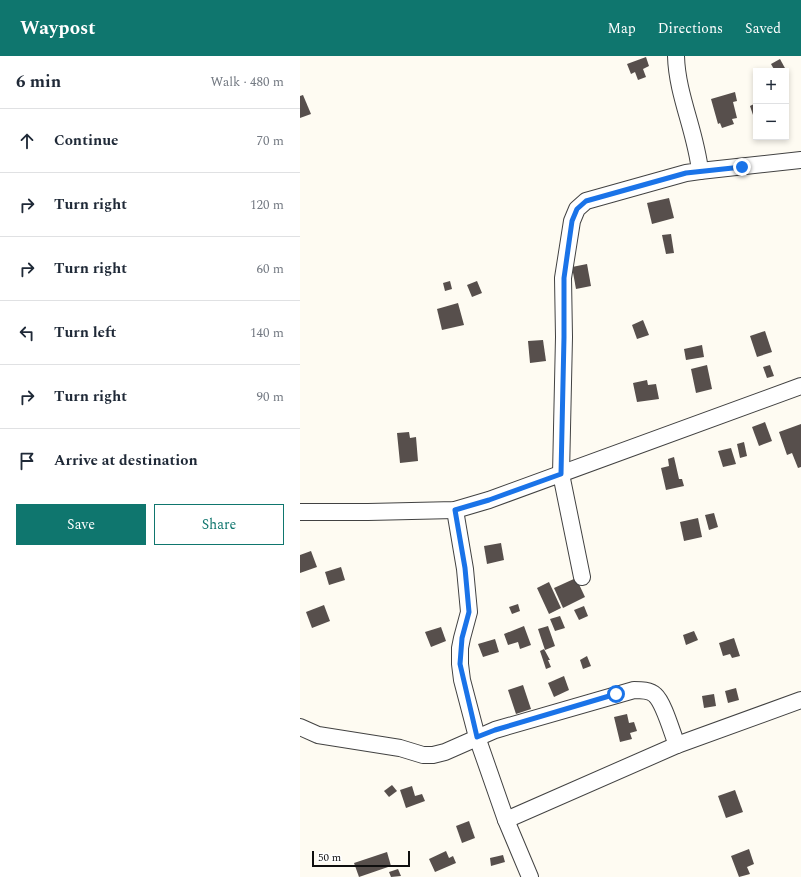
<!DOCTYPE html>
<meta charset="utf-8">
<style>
body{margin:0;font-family:Spectral,serif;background:#f2f2f3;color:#1f2937}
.controls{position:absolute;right:12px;top:12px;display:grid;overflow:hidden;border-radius:0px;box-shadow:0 2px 6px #0003}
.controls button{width:36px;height:36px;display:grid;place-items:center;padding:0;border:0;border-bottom:1px solid #e0e1e3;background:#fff;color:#1f2937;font:20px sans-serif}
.scale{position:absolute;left:12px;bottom:10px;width:98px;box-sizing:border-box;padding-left:4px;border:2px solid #0f0f0f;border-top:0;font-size:11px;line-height:14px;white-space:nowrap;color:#0f0f0f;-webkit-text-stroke:3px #fff;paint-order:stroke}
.stop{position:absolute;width:12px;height:12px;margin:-9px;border:3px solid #1a73e8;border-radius:50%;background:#fff}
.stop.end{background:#1a73e8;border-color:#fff;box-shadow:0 1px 4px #0008}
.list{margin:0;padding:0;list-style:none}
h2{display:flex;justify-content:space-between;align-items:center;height:52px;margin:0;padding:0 16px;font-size:17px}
h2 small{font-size:13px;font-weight:400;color:#747a83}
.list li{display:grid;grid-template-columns:26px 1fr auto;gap:12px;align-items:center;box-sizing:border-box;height:64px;padding:0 16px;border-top:1px solid #e0e1e3}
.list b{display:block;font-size:15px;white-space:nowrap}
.list em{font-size:13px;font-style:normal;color:#747a83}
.actions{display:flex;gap:8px;padding:12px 16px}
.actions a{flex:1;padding:9px 0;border:1px solid #0f766e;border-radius:0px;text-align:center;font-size:14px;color:#0f766e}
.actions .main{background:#0f766e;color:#fff}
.icon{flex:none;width:22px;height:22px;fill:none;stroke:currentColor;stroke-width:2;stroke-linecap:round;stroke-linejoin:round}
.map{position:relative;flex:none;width:501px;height:821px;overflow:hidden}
header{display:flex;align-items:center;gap:24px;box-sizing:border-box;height:56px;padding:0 20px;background:#0f766e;color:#fff}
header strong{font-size:19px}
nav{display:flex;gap:22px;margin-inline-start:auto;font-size:14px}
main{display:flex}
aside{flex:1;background:#fff}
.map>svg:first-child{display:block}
</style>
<header>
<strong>Waypost</strong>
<nav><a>Map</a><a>Directions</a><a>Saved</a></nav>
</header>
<main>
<aside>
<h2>6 min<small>Walk · 480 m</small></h2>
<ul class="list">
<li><svg class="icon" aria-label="ahead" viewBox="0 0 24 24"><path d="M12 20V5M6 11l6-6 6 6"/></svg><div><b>Continue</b></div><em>70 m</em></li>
<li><svg class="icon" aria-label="right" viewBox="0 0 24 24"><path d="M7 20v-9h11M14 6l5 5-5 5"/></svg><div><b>Turn right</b></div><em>120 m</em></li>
<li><svg class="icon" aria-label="right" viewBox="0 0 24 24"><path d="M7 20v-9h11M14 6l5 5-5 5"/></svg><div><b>Turn right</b></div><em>60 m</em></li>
<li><svg class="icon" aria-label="left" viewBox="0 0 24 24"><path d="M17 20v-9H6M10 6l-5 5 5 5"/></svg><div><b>Turn left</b></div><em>140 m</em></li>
<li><svg class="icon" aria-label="right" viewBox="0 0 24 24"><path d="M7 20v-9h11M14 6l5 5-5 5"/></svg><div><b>Turn right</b></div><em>90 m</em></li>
<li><svg class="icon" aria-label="arrive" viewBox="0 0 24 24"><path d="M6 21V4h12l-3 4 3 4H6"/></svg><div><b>Arrive at destination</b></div></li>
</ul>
<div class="actions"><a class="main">Save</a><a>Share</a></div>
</aside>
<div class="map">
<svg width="501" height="821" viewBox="0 0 501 821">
<rect width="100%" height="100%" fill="#fefbf2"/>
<g fill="#574f4c">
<path d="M346,1L349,10L343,13L346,21L338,24L335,16L331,18L327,8Z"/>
<path d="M480,3L486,14L475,15L471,8Z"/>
<path d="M435,36L437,45L433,46L437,62L432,63L434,68L422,72L420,67L418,68L411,43Z"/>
<path d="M3,39L11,58L0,62V40Z"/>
<path d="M456,47V62H454L450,50Z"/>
<path d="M369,142L374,162L352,168L347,147Z"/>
<path d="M371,178L374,197L366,198L362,179Z"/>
<path d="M287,208L291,230L276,233L272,211Z"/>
<path d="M150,225L152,233L145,235L143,227Z"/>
<path d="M177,225L182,237L172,241L167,229Z"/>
<path d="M158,247L164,269L142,274L137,253Z"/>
<path d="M343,264L349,279L337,283L332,269Z"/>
<path d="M465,275L472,296L457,301L450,280Z"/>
<path d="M243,284L246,305L230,307L228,285Z"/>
<path d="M402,289L404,301L386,304L384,293Z"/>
<path d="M407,309L412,333L396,337L391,313Z"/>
<path d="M470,309L474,320L467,322L463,311Z"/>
<path d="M347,324L348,329L356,328L359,343L337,346L333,327Z"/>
<path d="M465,366L472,385L459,390L452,371Z"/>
<path d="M501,368V411L498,412L492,397L487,399L479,376Z"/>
<path d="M109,376L110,382L116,381L118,405L100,407L97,377Z"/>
<path d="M444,386L447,400L440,402L437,388Z"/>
<path d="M431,392L436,408L423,411L418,395Z"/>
<path d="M374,401L379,423H382L384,430L366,434L361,412L369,410L368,403Z"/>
<path d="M414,457L418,471L409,474L405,459Z"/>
<path d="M398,462L402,481L384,485L380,466Z"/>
<path d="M201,487L204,504L187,508L184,490Z"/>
<path d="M11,495L17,511L0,517V499Z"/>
<path d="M41,511L45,524L29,529L25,516Z"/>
<path d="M276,522L285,541L263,552L254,532Z"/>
<path d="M249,526L261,552L249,558L237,532Z"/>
<path d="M218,548L220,555L212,558L209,551Z"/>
<path d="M24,549L30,565L12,572L6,556Z"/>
<path d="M284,550L288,560L279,564L274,554Z"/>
<path d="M260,560L265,572L255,575L250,563Z"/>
<path d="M224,570L231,589L220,593L218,586L208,589L204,578Z"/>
<path d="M248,570L255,590L245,594L238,573Z"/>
<path d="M141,571L146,585L131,591L125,576Z"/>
<path d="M394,575L398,584L386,589L383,579Z"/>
<path d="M434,582L440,600L432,602L430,598L423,600L419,587Z"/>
<path d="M195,583L199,596L183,601L178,588Z"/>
<path d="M244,593L250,604H248L251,611L246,613L240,595Z"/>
<path d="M287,600L291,610L283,613L280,604Z"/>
<path d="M264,620L269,634L254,641L248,627Z"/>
<path d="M223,629L231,653L216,658L208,634Z"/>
<path d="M436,632L439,644L428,647L425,635Z"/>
<path d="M414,638L416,650L404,652L402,640Z"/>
<path d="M327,658L329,667L334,666L337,675L330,677L332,683L320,686L314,661Z"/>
<path d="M92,729L97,735L89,741L84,735Z"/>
<path d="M112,730L115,740L122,738L125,745L106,752L100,734Z"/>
<path d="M435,734L443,756L426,762L418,740Z"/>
<path d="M169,765L175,782L162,787L156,770Z"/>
<path d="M449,793L454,808L447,811L450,818L439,821L431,800Z"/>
<path d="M146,795L149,802L153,800L156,807L135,816L129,803Z"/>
<path d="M87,796L91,810L59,821L54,807Z"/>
<path d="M203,799L205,806L191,810L190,802Z"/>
<path d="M98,813L101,820L91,821L89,816Z"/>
</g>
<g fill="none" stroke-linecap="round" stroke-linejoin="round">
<g stroke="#424242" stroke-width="18">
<g id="minor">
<path d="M400,115L501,104"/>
<path d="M155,454L165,513L169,556L162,582L160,592V608L162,624L177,681L206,764L230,821"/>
<path d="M0,456H68L155,454L189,444L501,330"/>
<path d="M282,521L261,418L264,281L263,222L272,165L277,153L286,145L386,117L400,115C396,76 377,39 376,0"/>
<path d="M0,671L18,679L100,692L123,699H133L145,696L195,674L334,634C341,634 350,634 355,639C364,647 372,677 377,689"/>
<path d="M206,764L377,689L501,644"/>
</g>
</g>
<use href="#minor" stroke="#fff" stroke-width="16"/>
</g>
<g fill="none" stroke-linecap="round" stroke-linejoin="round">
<path stroke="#1a73e8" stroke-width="5" d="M316,638L195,674L177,681L160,608L162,582L169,556L165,512L155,454L189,444L261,418L264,281V222L272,165L277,153L286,145L386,117L442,111"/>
</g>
</svg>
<div class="controls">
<button>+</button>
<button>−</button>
</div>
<div class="scale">50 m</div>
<div class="stop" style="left:316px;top:638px"></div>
<div class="stop end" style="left:442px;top:111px"></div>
</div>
</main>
